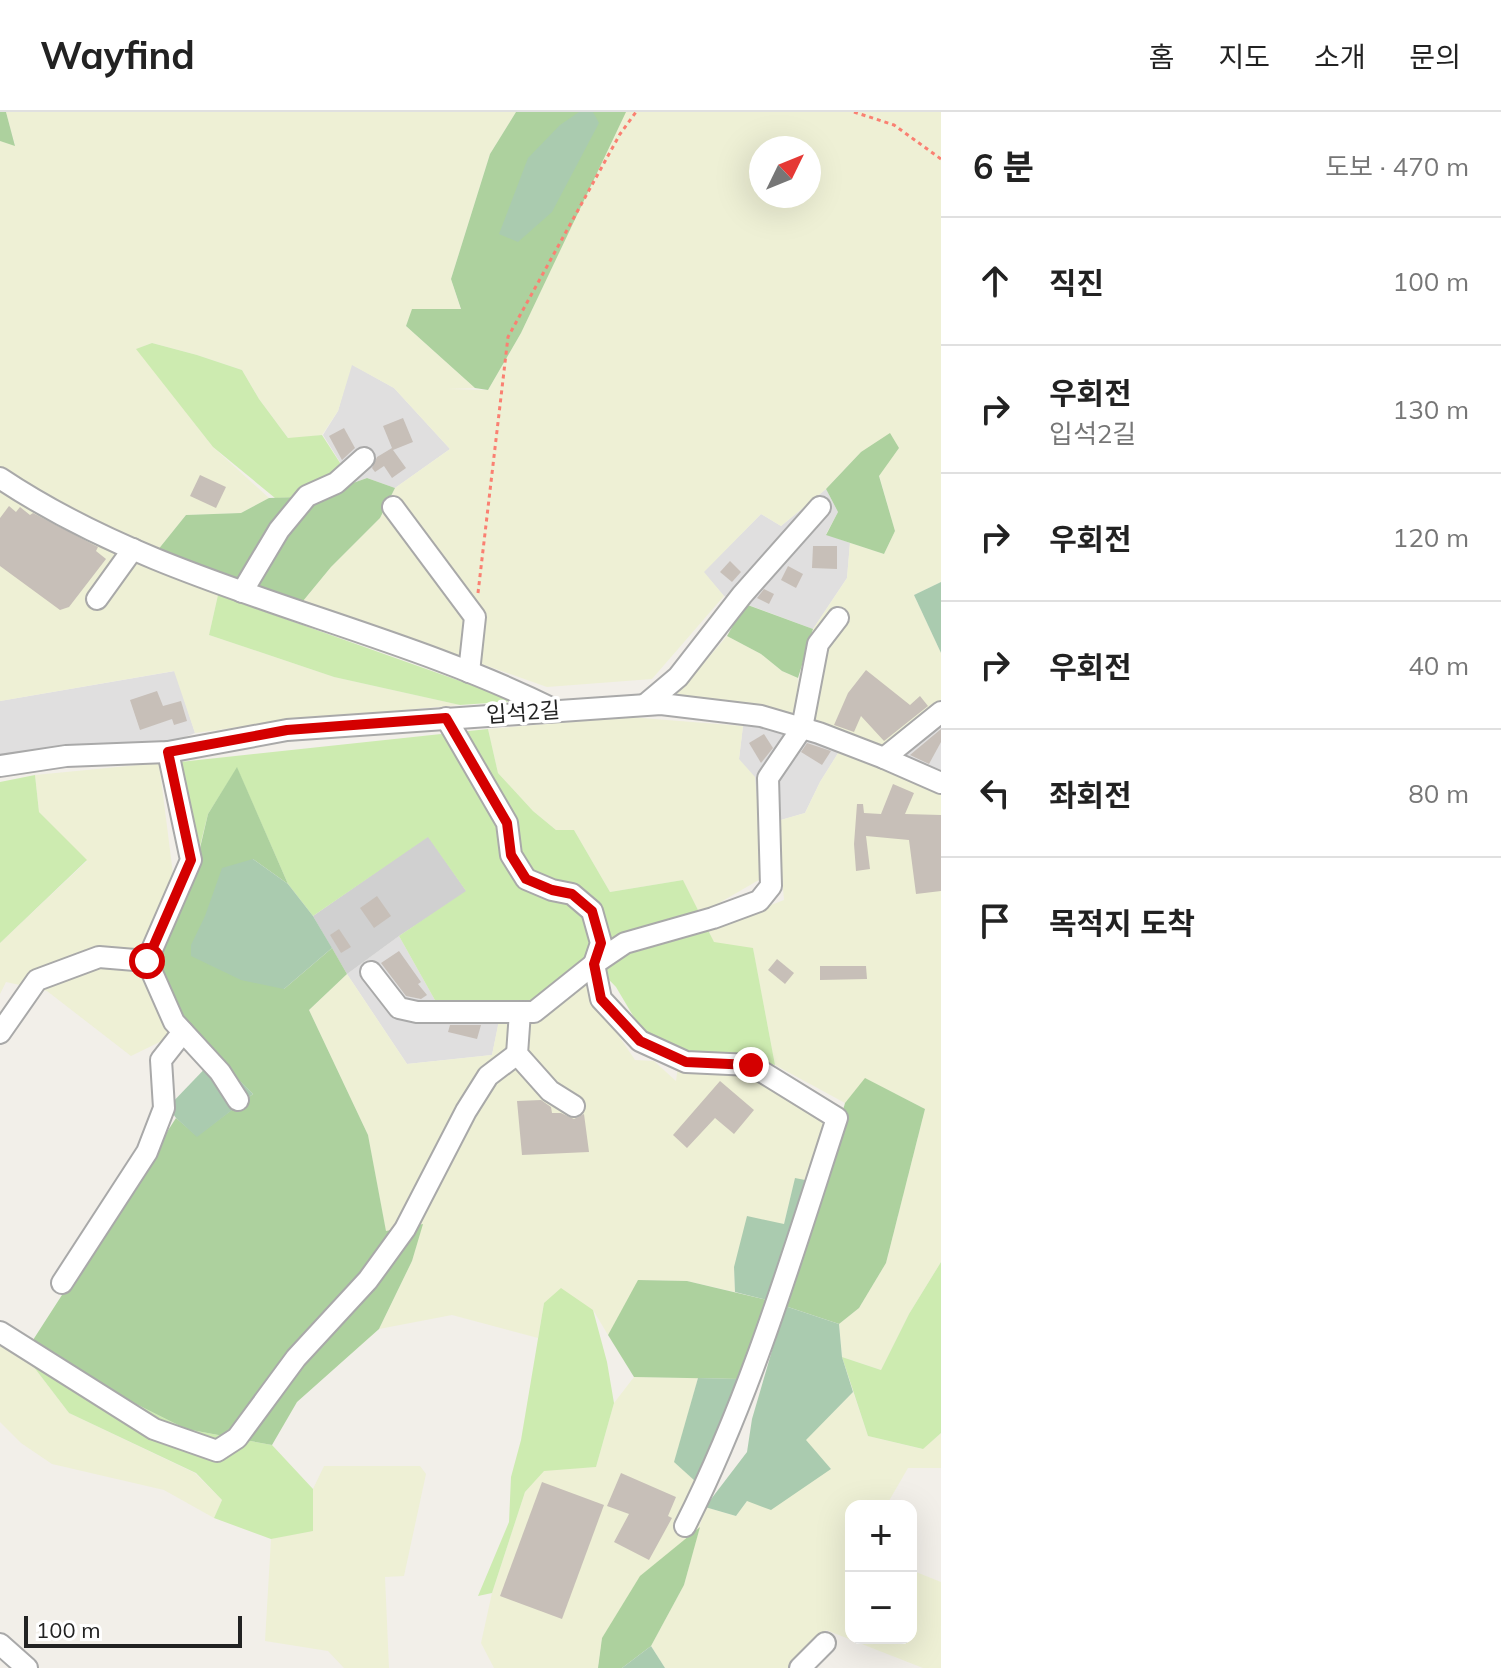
<!DOCTYPE html>
<html lang="ko">
<meta charset="utf-8">
<style>
body{margin:0;font-family:Mulish,"Noto Sans KR",sans-serif;background:#f2f2f2;color:#222}
.controls{position:absolute;right:24px;bottom:24px;display:grid;overflow:hidden;border-radius:16px;box-shadow:0 8px 32px #0002}
.controls button{width:72px;height:72px;display:grid;place-items:center;padding:0;border:0;border-bottom:2px solid #e0e0e0;background:#fff;color:#222;font:40px sans-serif}
.compass{position:absolute;left:749px;top:24px;width:72px;height:72px;border-radius:50%;background:#fff;box-shadow:0 8px 32px #0002;rotate:47deg}
.scale{position:absolute;left:24px;bottom:20px;width:218px;box-sizing:border-box;padding-left:8px;border:4px solid #222;border-top:0;font-size:22px;line-height:28px;white-space:nowrap;color:#222;-webkit-text-stroke:6px #fff;paint-order:stroke}
.stop{position:absolute;width:24px;height:24px;margin:-18px;border:6px solid #d40000;border-radius:50%;background:#fff}
.stop.end{background:#d40000;border-color:#fff;box-shadow:0 2px 8px #0008}
.list{margin:0;padding:0;list-style:none}
h2{display:flex;justify-content:space-between;align-items:center;height:104px;margin:0;padding:0 32px;font-size:34px}
h2 small{font-size:26px;font-weight:400;color:#767676}
.list li{display:grid;grid-template-columns:52px 1fr auto;gap:24px;align-items:center;box-sizing:border-box;height:128px;padding:0 32px;border-top:2px solid #e0e0e0}
.list b{display:block;font-size:30px;white-space:nowrap}
.list p{margin:0;font-size:26px;white-space:nowrap;color:#767676}
.list em{font-size:26px;font-style:normal;color:#767676}
.icon{flex:none;width:44px;height:44px;fill:none;stroke:currentColor;stroke-width:2;stroke-linecap:round;stroke-linejoin:round}
.map{position:relative;flex:none;width:941px;height:1556px;overflow:hidden}
header{display:flex;align-items:center;gap:48px;box-sizing:border-box;height:112px;padding:0 40px;background:#fff;border-bottom:2px solid #e0e0e0}
header strong{font-size:38px}
nav{display:flex;gap:44px;margin-inline-start:auto;font-size:28px}
main{display:flex}
aside{flex:1;background:#fff}
.map>svg:first-child{display:block}
</style>
<header>
<strong>Wayfind</strong>
<nav><a>홈</a><a>지도</a><a>소개</a><a>문의</a></nav>
</header>
<main>
<div class="map">
<svg width="941" height="1556" viewBox="0 0 941 1556">
<rect width="100%" height="100%" fill="#f2efe9"/>
<g fill="#e0dfdf">
<path d="M351,252L394,276L450,337L395,376L367,366L353,371L323,323L338,299Z"/>
<path d="M826,377L838,400L826,422L850,431L847,466L813,517L724,484L703,460L761,402L781,414Z"/>
<path d="M175,559L195,621L170,631L0,646V589Z"/>
<path d="M941,607V664L895,644Z"/>
<path d="M743,614L792,618L840,638L820,670L805,701L760,714L739,647Z"/>
<path d="M399,824L436,890H503L492,943L407,952L347,862Z"/>
</g>
<path fill="#d0d0d0" d="M428,724L467,780L399,824L347,862L313,804Z"/>
<g fill="#eef0d5" fill-rule="evenodd">
<path d="M6,0H516L490,42L451,167L461,198L413,197L406,214L475,276L447,277L488,278L521,221L625,0H941V470L914,483L941,541V593L882,641L789,603L677,582L727,524L761,542L782,559L798,566L797,574L813,517L847,466L850,431L884,442L895,419L879,363L899,336L861,340L826,377L781,414L761,402L704,460L724,484L652,567L547,575L303,489L331,455L380,406L395,376L450,337L394,276L352,253L338,299L322,323L289,327L259,287L242,258L197,243L152,231L137,237L213,335L269,386L241,401L186,403L157,439L26,374L0,356V29L15,33ZM761,36H809V84H761Z"/>
<path d="M0,378L142,452L218,483L209,523L334,565L460,593L290,608L195,621L174,559L0,589Z"/>
<path d="M629,605L743,614L739,647L755,665L764,765L700,802L683,768L610,780L574,718H556L533,699L498,661L488,617Z"/>
<path d="M840,638L941,680V1150L909,1202L881,1258L842,1245L839,1212L859,1196L886,1151L925,997L866,967L845,991L775,953L753,837L714,831L708,817L784,788L777,709L805,701L820,670Z"/>
<path d="M159,651L173,762L151,812L142,858L174,923L131,944L47,879L6,870L0,882V831L87,749L39,700L35,663Z"/>
<path d="M590,861L600,896L635,948L654,949L676,969L678,954L749,958L831,1008L810,1069L795,1067L784,1112L734,1155L735,1180L687,1169L639,1168L608,1223L593,1198L544,1191L538,1226L452,1203L379,1217L412,1149L422,1113L386,1120L368,1023L309,898L347,862L407,952L492,943L499,908L528,911Z"/>
<path d="M0,1231L30,1250L69,1301L195,1361L222,1388L214,1406L164,1378L52,1352L21,1331L0,1310Z"/>
<path d="M634,1265L698,1266L675,1350L695,1369L700,1413L705,1395L736,1404L747,1389L831,1357L805,1328L853,1280L868,1324L922,1337L941,1321V1356H908L886,1394H851V1526H911V1458L941,1470V1556H923L826,1518L790,1556H665L651,1534L684,1473L699,1417L602,1526L598,1556H494L481,1531L492,1481L525,1380L544,1358L596,1355L614,1291Z"/>
<path d="M324,1354H420L426,1362L404,1464L385,1465L389,1556H344L328,1539L265,1529L271,1427L313,1418V1377Z"/>
</g>
<g fill="#cdebb0">
<path d="M152,231L197,243L242,258L259,287L288,326L322,323L353,371L331,384L275,386L213,335L136,237Z"/>
<path d="M218,483L516,589L460,593L334,565L209,523Z"/>
<path d="M488,617L498,661L533,699L556,718H574L610,780L683,768L714,830L753,836L775,953L731,943L683,944L645,924L616,875L587,845L531,890H436L399,824L466,779L428,725L313,804L288,772L237,656L208,702L200,734L180,650Z"/>
<path d="M35,663L39,700L87,748L0,831V670Z"/>
<path d="M941,1150V1321L923,1337L868,1324L842,1245L881,1258L909,1202Z"/>
<path d="M561,1176L593,1198L607,1250L614,1291L596,1355L544,1359L525,1380L492,1481L478,1484L509,1410L511,1365L521,1328L544,1191Z"/>
<path d="M33,1228L96,1272L186,1317L272,1333L313,1377V1419L271,1427L214,1406L222,1388L196,1361L69,1301L30,1250Z"/>
</g>
<g fill="#add19e">
<path d="M0,0H6L15,34L0,29Z"/>
<path d="M516,0H626L521,221L488,278L475,276L406,214L412,197H461L451,167L490,42Z"/>
<path d="M890,321L899,336L879,364L895,419L884,442L826,423L838,400L826,377L861,340Z"/>
<path d="M367,366L395,376L380,406L331,455L303,489L157,439L186,403L241,401L269,386L331,384L353,371Z"/>
<path d="M745,492L813,517L798,566L782,559L761,542L727,524Z"/>
<path d="M237,655L288,772L253,747L284,877L332,836L347,862L309,898L368,1023L386,1119L423,1112L412,1149L379,1217L297,1290L272,1333L186,1317L96,1272L33,1228L176,1006L197,1024L253,982L182,913L158,862L151,812L173,762L197,749L208,702Z"/>
<path d="M865,966L925,997L886,1151L859,1196L839,1212L785,1194L845,991Z"/>
<path d="M638,1168L687,1169L771,1189L740,1267L634,1265L608,1223Z"/>
<path d="M700,1415L684,1473L651,1534L622,1556H598L602,1526L640,1464Z"/>
</g>
<g fill="#aacbaf">
<path d="M579,0H593L599,11L552,100L518,130L499,122L528,46L560,13Z"/>
<path d="M941,470V541L914,483Z"/>
<path d="M253,747L288,772L313,804L332,836L284,877L241,868L191,844V833L205,804L222,756Z"/>
<path d="M216,945L253,982L197,1025L176,1006L168,995Z"/>
<path d="M795,1066L810,1069L771,1189L735,1180L734,1155L747,1104L784,1112Z"/>
<path d="M785,1194L839,1212L842,1245L853,1280L806,1328L831,1357L771,1398L747,1389L736,1404L705,1395L747,1340L752,1307Z"/>
<path d="M698,1266L740,1267L695,1369L674,1350Z"/>
<path d="M651,1534L665,1556H622Z"/>
</g>
<g fill="#c7bfb8">
<path d="M403,306L413,330L393,338L406,356L392,366L384,354L375,360L372,356L377,345L392,336L383,314Z"/>
<path d="M344,316L355,336L342,348L329,324Z"/>
<path d="M200,363L226,375L216,396L190,384Z"/>
<path d="M9,394L16,400L20,395L30,403L33,401L98,435L96,439L106,447L69,495L60,498L0,454V406Z"/>
<path d="M813,434H837V457L812,456Z"/>
<path d="M730,449L741,460L732,470L720,460Z"/>
<path d="M788,454L803,462L796,476L781,468Z"/>
<path d="M764,477L774,482L769,492L757,486Z"/>
<path d="M866,558L910,593L920,584L928,594L884,629L861,604L854,620L834,613L848,581Z"/>
<path d="M157,579L163,594L181,589L187,609L174,613L172,607L140,618L130,588Z"/>
<path d="M941,617V630L929,652L910,643Z"/>
<path d="M764,622L773,636L761,651L749,631Z"/>
<path d="M807,631L831,639L822,653L801,640Z"/>
<path d="M893,672L914,681L905,702L941,703V779L916,782L909,728L866,724L870,757L856,759L854,732L857,692H863L864,701L881,702Z"/>
<path d="M377,784L391,804L374,816L360,796Z"/>
<path d="M339,817L351,835L341,841L330,823Z"/>
<path d="M399,839L421,870L418,872L427,883L421,887L406,884L381,851Z"/>
<path d="M777,847L794,861L785,872L768,858Z"/>
<path d="M820,854H866L867,867L820,868Z"/>
<path d="M450,913H481L477,927L448,920Z"/>
<path d="M720,969L754,998L734,1022L715,1006L687,1036L673,1023Z"/>
<path d="M541,988L551,995L552,1001H561L574,1007L584,1002L589,1040L522,1043L517,989Z"/>
<path d="M621,1361L676,1385L668,1404L672,1406L649,1448L614,1430L629,1402L607,1394Z"/>
<path d="M542,1370L604,1393L562,1507L500,1484Z"/>
</g>
<g fill="none" stroke-linecap="round" stroke-linejoin="round">
<g stroke="#a9a9a9" stroke-width="24">
<g id="minor">
<path d="M0,366C169,479 375,508 555,598"/>
<path d="M393,395L475,505L469,560"/>
<path d="M242,480L279,418L307,384L336,371L364,346"/>
<path d="M97,487L133,437"/>
<path d="M646,592L678,565L742,483L820,395"/>
<path d="M446,606L507,711L511,743L526,767L552,778L572,782L592,799L601,831L594,852L601,887L640,929L686,950L751,953L837,1006C792,1144 751,1283 685,1414"/>
<path d="M168,640L191,748L147,849L174,910L220,960L238,988"/>
<path d="M884,646L941,600"/>
<path d="M0,654L66,644L168,640L287,618L661,592L761,604L819,621L884,646L941,671"/>
<path d="M371,860L399,896L417,900H534L594,852L625,831L713,806L759,789L771,774L768,666L802,616L818,532L838,506"/>
<path d="M520,900L517,942L550,979L574,994"/>
<path d="M0,921L37,868L99,845L147,849"/>
<path d="M62,1171L147,1040L164,996L161,948L183,920"/>
<path d="M0,1220L154,1317L217,1339L237,1326L296,1246L368,1168L405,1117L466,999L488,964L517,942"/>
<path d="M0,1532L27,1556"/>
<path d="M800,1556L825,1531"/>
</g>
</g>
<g stroke="#fa8072" stroke-width="3" stroke-dasharray="4 4" stroke-linecap="butt">
<path d="M854,0L894,13L941,47"/>
<path d="M478,481L508,225L620,22L636,0"/>
</g>
<use href="#minor" stroke="#fff" stroke-width="20"/>
</g>
<g fill="none" stroke-linecap="round" stroke-linejoin="round">
<path stroke="#d40000" stroke-width="10" d="M147,849L191,748L168,640L287,618L446,606L507,711L511,743L526,767L552,778L572,782L592,799L601,831L594,852L601,887L640,929L686,950L751,953"/>
</g>
<g text-anchor="middle" stroke-width="7" stroke-linejoin="round" paint-order="stroke">
<g font-size="22" fill="#222" stroke="#fff">
<text transform="translate(523 600) rotate(-4)" y="8">입석2길</text>
</g>
</g>
</svg>
<div class="controls">
<button>+</button>
<button>−</button>
</div>
<svg class="compass" viewBox="-18 -18 36 36"><path d="M0-13l5 13h-10z" fill="#e53935"/><path d="M0 13l5-13h-10z" fill="#767676"/></svg>
<div class="scale">100 m</div>
<div class="stop" style="left:147px;top:849px"></div>
<div class="stop end" style="left:751px;top:953px"></div>
</div>
<aside>
<h2>6 분<small>도보 · 470 m</small></h2>
<ul class="list">
<li><svg class="icon" aria-label="ahead" viewBox="0 0 24 24"><path d="M12 20V5M6 11l6-6 6 6"/></svg><div><b>직진</b></div><em>100 m</em></li>
<li><svg class="icon" aria-label="right" viewBox="0 0 24 24"><path d="M7 20v-9h11M14 6l5 5-5 5"/></svg><div><b>우회전</b><p>입석2길</p></div><em>130 m</em></li>
<li><svg class="icon" aria-label="right" viewBox="0 0 24 24"><path d="M7 20v-9h11M14 6l5 5-5 5"/></svg><div><b>우회전</b></div><em>120 m</em></li>
<li><svg class="icon" aria-label="right" viewBox="0 0 24 24"><path d="M7 20v-9h11M14 6l5 5-5 5"/></svg><div><b>우회전</b></div><em>40 m</em></li>
<li><svg class="icon" aria-label="left" viewBox="0 0 24 24"><path d="M17 20v-9H6M10 6l-5 5 5 5"/></svg><div><b>좌회전</b></div><em>80 m</em></li>
<li><svg class="icon" aria-label="arrive" viewBox="0 0 24 24"><path d="M6 21V4h12l-3 4 3 4H6"/></svg><div><b>목적지 도착</b></div></li>
</ul>
</aside>
</main>
